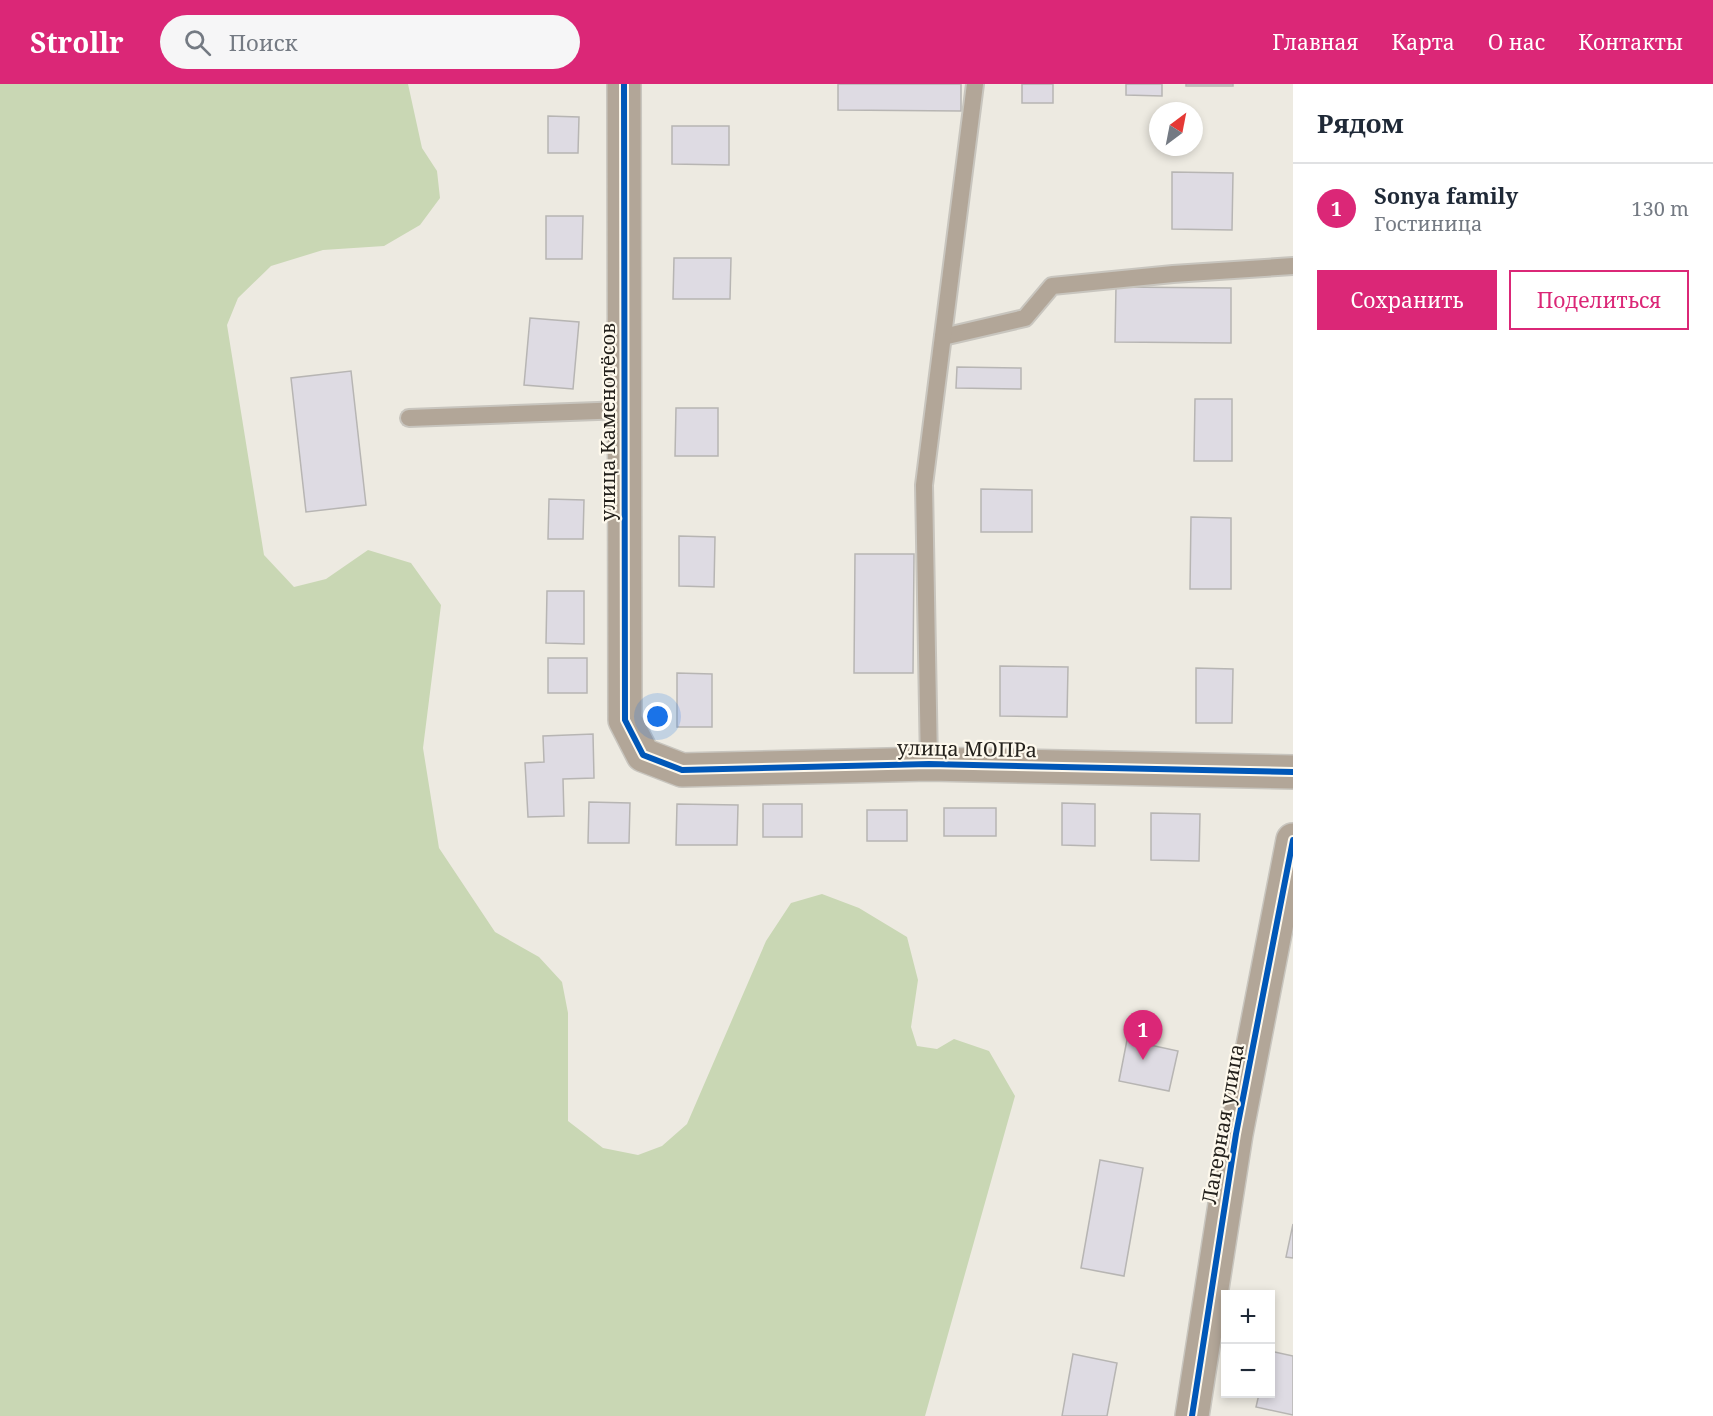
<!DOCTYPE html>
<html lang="ru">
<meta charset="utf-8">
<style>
body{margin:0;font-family:"Noto Serif",serif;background:#f6f6f7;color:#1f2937}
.controls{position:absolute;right:18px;bottom:18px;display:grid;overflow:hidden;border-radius:0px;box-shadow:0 3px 9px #0003}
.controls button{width:54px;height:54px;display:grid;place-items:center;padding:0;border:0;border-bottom:2px solid #e0e1e3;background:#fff;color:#1f2937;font:30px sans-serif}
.compass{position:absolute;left:1149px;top:18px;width:54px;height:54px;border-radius:50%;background:#fff;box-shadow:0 3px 9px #0003;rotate:32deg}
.you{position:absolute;left:658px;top:633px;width:21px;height:21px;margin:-15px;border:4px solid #fff;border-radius:50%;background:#1a73e8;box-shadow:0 0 0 9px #1a73e833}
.badge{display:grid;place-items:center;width:39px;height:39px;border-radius:50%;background:#db2777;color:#fff;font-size:20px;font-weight:700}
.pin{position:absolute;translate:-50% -50px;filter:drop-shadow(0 2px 3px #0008)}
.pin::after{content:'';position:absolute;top:32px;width:21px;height:18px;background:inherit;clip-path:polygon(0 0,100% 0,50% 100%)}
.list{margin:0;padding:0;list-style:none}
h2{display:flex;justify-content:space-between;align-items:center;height:78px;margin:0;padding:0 24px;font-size:26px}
h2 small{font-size:20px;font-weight:400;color:#747a83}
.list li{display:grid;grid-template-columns:39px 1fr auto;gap:18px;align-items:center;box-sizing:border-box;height:90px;padding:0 24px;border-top:2px solid #e0e1e3}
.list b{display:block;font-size:22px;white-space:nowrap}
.list p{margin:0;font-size:20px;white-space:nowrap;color:#747a83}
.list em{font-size:20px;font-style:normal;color:#747a83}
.actions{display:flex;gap:12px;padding:18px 24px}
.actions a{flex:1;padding:14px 0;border:2px solid #db2777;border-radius:0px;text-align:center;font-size:21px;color:#db2777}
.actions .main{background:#db2777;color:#fff}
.icon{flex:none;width:33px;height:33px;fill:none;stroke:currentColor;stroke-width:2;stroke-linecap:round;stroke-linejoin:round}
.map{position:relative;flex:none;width:1293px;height:1332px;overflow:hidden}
header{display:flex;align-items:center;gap:36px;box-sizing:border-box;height:84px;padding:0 30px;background:#db2777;color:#fff}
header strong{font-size:28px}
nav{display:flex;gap:33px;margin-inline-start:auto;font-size:21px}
.search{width:420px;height:54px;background:#f6f6f7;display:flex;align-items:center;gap:15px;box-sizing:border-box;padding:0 21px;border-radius:33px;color:#747a83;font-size:22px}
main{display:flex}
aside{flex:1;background:#fff}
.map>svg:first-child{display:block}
</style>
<header>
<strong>Strollr</strong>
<div class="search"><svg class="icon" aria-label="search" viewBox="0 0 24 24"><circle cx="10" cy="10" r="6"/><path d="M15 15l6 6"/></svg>Поиск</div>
<nav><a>Главная</a><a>Карта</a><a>О нас</a><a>Контакты</a></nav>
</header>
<main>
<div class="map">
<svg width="1293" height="1332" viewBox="0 0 1293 1332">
<rect width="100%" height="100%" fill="#edeae1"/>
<path fill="#c9d7b4" d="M0,0H408L422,64L437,87L440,114L420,141L384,162L323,166L271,182L238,214L227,241L264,471L294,503L326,495L368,466L411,479L441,521L423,664L439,764L495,848L539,873L562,898L568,929V1037L603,1064L638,1071L662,1062L687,1040L766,857L791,819L822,810L859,824L907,853L918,896L911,943L917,962L937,965L954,955L989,967L1015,1012L925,1332H0Z"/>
<g fill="#dedbe3" stroke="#b7b5b3" stroke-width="1.5">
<path d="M838,0H961V27L838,26Z"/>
<rect x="1022" y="0" width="31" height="19"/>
<path d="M1126,0H1162V12L1126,11Z"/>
<rect x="1186" y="0" width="47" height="2"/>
<path d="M548,32L579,33L578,69H548Z"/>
<path d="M672,42H729V81L672,80Z"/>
<path d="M1172,88L1233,89L1232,146L1172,145Z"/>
<path d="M546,132H583L582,175H546Z"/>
<path d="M674,174H731L730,215H673Z"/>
<path d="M1116,203L1231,204V259L1115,258Z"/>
<path d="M530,234L579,238L573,305L524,301Z"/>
<path d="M957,283L1021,284V305L956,304Z"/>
<path d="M351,287L366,421L306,428L291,294Z"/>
<path d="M1195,315H1232V377H1194Z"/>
<path d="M676,324H718V372H675Z"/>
<path d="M981,405L1032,406V448H981Z"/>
<path d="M549,415L584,416L583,455H548Z"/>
<path d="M1191,433L1231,434V505H1190Z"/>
<path d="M679,452L715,453L714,503L679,502Z"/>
<path d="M855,470H914L913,589H854Z"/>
<path d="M547,507H584V560L546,559Z"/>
<rect x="548" y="574" width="39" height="35"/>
<path d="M1000,582L1068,583L1067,633L1000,632Z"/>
<path d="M1196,584L1233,585L1232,639H1196Z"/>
<path d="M677,589L712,590V643H677Z"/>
<path d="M593,650L594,694L563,695L564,732L528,733L525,679L544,678L543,652Z"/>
<path d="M589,718L630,719L629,759H588Z"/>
<path d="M1062,719L1095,720V762L1062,761Z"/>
<path d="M677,720L738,721L737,761H676Z"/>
<rect x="763" y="720" width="39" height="33"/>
<rect x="944" y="724" width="52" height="28"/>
<rect x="867" y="726" width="40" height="31"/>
<path d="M1151,729L1200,730L1199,777L1151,776Z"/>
<path d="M1127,956L1178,967L1169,1007L1119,997Z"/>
<path d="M1100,1076L1143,1084L1124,1192L1081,1184Z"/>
<path d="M1293,1140V1174L1286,1173Z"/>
<path d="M1270,1267L1293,1272V1331L1256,1323L1259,1310H1270Z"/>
<path d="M1073,1270L1117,1279L1107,1332H1062Z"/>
</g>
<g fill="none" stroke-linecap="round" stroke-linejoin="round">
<g stroke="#c8c5be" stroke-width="20">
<g id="lane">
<path d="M943,253L1025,234L1052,202L1173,190L1293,182"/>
<path d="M409,334L625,326"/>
<path d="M929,680L924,401L975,0"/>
</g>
</g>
<g stroke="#c8c5be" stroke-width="36">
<g id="street">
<path d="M624,0L625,636L643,671L682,686L929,680L1293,688"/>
<path d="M1192,1332L1236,1050L1293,756"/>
</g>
</g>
<use href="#lane" stroke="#b2a698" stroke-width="16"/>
<use href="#street" stroke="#b2a698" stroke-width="33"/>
<g stroke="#fef9ed" stroke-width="10">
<g id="cycleway">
<path d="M624,0L625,636L643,671L682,686L929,680L1293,688"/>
<path d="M1192,1332L1236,1050L1293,756"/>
</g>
</g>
<use href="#cycleway" stroke="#0057b8" stroke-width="6"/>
</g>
<g text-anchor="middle" stroke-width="4.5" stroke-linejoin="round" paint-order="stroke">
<g font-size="20" fill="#24211c" stroke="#fef9ed">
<text transform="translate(608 338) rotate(-90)" y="7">улица Каменотёсов</text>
<text transform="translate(967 665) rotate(1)" y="7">улица МОПРа</text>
<text transform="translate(1223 1040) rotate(-80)" y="7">Лагерная улица</text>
</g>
</g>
</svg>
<div class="controls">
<button>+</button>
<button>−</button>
</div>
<svg class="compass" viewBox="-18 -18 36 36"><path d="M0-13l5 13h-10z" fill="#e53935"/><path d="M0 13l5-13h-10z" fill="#747a83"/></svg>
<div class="you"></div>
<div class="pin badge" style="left:1143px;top:976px">1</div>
</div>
<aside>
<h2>Рядом<small></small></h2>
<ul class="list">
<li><span class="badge">1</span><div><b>Sonya family</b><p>Гостиница</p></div><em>130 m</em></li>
</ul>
<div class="actions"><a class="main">Сохранить</a><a>Поделиться</a></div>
</aside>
</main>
